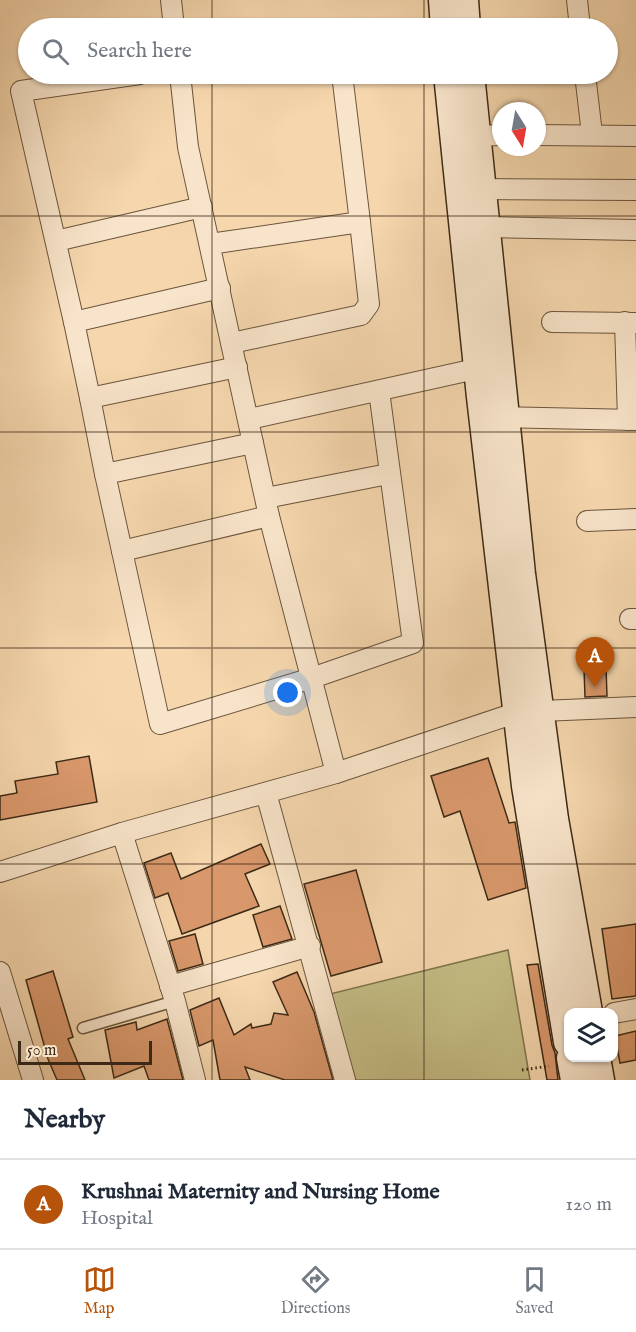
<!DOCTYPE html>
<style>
body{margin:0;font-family:"IM FELL English",serif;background:#f2f2f3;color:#1f2937}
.controls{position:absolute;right:18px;bottom:18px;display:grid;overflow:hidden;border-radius:12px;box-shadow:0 2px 4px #0004}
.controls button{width:54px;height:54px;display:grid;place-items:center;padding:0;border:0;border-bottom:2px solid #e0e1e3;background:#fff;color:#1f2937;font:30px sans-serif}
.compass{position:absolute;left:492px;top:102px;width:54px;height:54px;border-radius:50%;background:#fff;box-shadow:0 2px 4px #0004;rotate:169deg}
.scale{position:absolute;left:18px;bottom:15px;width:134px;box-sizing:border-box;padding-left:6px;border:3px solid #3d2a16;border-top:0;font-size:16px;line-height:21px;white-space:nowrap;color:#3d2a16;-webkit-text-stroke:4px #f8e4ca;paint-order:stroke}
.you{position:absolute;left:288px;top:693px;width:21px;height:21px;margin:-15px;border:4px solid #fff;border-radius:50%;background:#1a73e8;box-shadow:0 0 0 9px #1a73e833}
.badge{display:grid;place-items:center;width:39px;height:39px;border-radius:50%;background:#b45309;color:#fff;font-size:20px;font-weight:700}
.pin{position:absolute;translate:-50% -50px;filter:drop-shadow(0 2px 3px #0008)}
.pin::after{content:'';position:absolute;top:32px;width:21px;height:18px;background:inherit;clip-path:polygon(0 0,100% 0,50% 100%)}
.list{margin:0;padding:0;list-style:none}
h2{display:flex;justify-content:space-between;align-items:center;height:78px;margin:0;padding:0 24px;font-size:26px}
h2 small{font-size:20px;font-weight:400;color:#747a83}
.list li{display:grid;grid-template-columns:39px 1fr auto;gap:18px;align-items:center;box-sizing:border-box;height:90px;padding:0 24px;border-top:2px solid #e0e1e3}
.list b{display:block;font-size:22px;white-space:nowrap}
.list p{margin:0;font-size:20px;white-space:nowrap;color:#747a83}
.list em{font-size:20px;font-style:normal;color:#747a83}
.icon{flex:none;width:33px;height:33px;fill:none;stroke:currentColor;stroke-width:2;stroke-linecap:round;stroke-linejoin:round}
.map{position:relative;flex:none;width:636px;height:1080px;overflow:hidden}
.search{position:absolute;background:#fff;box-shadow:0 2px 4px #0004;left:18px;right:18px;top:18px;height:66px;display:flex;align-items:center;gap:15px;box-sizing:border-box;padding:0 21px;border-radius:33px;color:#747a83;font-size:22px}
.sheet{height:168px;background:#fff}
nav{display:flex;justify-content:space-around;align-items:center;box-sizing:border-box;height:84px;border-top:2px solid #e0e1e3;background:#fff;font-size:16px;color:#747a83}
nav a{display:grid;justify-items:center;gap:3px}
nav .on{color:#b45309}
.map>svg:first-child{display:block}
</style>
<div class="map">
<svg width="636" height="1080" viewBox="0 0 636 1080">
<rect width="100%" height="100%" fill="#f5d6ad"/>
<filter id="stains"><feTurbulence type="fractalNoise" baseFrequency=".00333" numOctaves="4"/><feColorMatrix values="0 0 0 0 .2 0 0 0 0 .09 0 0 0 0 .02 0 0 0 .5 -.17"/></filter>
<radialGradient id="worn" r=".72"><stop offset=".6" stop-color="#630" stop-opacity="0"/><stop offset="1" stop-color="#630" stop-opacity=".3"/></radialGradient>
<path fill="#c4bc84" stroke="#80734d" stroke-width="1.5" d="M508,950L530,1080H355L330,994Z"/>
<g fill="#d9986c" stroke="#3d2a16" stroke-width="1.5">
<path d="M606,667L607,696L585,697L584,668Z"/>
<path d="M89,756L97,802L0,820V796L17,793L15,781L58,774L56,762Z"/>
<path d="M488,758L509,823L515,822L526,888L488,900L460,811L444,817L431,776Z"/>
<path d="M261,844L270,864L245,874L259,906L182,934L168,893L155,898L144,863L171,853L181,879Z"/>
<path d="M356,870L382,962L331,976L304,884Z"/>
<path d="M280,906L292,939L263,947L253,915Z"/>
<path d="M636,924V996L612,999L602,929Z"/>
<path d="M195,934L203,964L178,971L169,941Z"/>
<path d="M538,964L552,1045L555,1053L558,1080H547L527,965Z"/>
<path d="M53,971L73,1037L68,1039L85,1080H57L48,1059L26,980Z"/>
<path d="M297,972L314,1012L333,1080H285L245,1067L250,1080H220L213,1040L199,1046L190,1010L219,998L234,1035L251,1024L252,1028L271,1024L274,1013L288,1015L273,982Z"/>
<path d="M167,1019L183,1080H149L144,1066L114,1078L105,1030L136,1022L137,1030Z"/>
<path d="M636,1031V1060L620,1063L615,1036Z"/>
</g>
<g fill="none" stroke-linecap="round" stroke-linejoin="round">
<g stroke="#6b553c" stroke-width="13">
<path id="lane" d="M83,1028L175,1001"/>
</g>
<g stroke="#6b553c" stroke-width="22">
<g id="street">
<path d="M171,0L174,28"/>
<path d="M577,0L580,28"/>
<path d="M140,74L21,91L74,322L220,288"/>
<path d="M180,74L188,147L269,516L336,773"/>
<path d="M585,74L592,134"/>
<path d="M537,135L636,136"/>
<path d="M477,136L501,135"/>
<path d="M482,189L636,190"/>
<path d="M486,227L636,230"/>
<path d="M56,241L202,207"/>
<path d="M210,244L360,222L342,74"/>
<path d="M74,322L90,398"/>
<path d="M552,322L636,323"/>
<path d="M625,322L628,420"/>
<path d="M232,343L361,315L369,304L360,222"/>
<path d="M237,367L90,398L105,474L253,443"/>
<path d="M492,417L636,420"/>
<path d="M249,419L489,366"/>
<path d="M105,474L122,551"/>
<path d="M266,498L388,474"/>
<path d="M269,516L122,551L160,724L312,678L413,643L379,391"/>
<path d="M587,521L636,519"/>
<path d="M630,619H636"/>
<path d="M266,793L345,1080"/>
<path d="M122,833L175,1001L195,1080"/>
<path d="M0,872L122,833L336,773L518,712L636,707"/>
<path d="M0,972L33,1080"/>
<path d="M170,986L310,946"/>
<path d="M614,1013L636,1009"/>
</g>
</g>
<g stroke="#3d2a16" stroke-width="31">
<g id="secondary">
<path d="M443,0L445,28"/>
<path d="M464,0L466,28"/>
<path d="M448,74L481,397L526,786L568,1042"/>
<path d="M470,74L521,574L554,819L588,1012"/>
<path d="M571,1058L575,1080"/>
<path d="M596,1058L600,1080"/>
</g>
</g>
<path stroke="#3d2a16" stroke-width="3" stroke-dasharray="1.5 3" stroke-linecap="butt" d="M522,1070L549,1066"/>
<use href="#lane" stroke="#f8e4ca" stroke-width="10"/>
<use href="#street" stroke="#f8e4ca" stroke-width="20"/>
<use href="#secondary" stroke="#f8e4ca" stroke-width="28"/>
</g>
<path fill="none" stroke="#3d2a16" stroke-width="1.5" stroke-opacity="0.55" d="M212,0V28M424,0V28M212,74V1080M424,74V1080M0,216H636M0,432H636M0,648H636M0,864H636"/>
<rect width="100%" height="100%" filter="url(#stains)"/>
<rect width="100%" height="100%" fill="url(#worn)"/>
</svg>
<div class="controls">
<button><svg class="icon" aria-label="layers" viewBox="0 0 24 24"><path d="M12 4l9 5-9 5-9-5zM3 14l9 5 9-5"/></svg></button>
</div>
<svg class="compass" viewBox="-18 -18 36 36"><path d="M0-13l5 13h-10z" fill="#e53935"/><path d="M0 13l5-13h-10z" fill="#747a83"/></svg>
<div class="scale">50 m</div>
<div class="you"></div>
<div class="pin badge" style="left:595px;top:687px">A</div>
<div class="search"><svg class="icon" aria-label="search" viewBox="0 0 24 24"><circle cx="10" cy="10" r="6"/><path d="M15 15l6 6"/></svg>Search here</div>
</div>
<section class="sheet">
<h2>Nearby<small></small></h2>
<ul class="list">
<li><span class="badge">A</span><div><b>Krushnai Maternity and Nursing Home</b><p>Hospital</p></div><em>120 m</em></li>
</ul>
</section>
<nav>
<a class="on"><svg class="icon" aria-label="map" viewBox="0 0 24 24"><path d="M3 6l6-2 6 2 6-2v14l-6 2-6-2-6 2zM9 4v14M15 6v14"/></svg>Map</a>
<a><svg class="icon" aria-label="directions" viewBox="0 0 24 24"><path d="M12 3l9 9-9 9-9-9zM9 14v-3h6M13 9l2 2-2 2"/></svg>Directions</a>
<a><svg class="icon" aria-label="saved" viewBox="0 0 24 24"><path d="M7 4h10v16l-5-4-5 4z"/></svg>Saved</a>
</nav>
